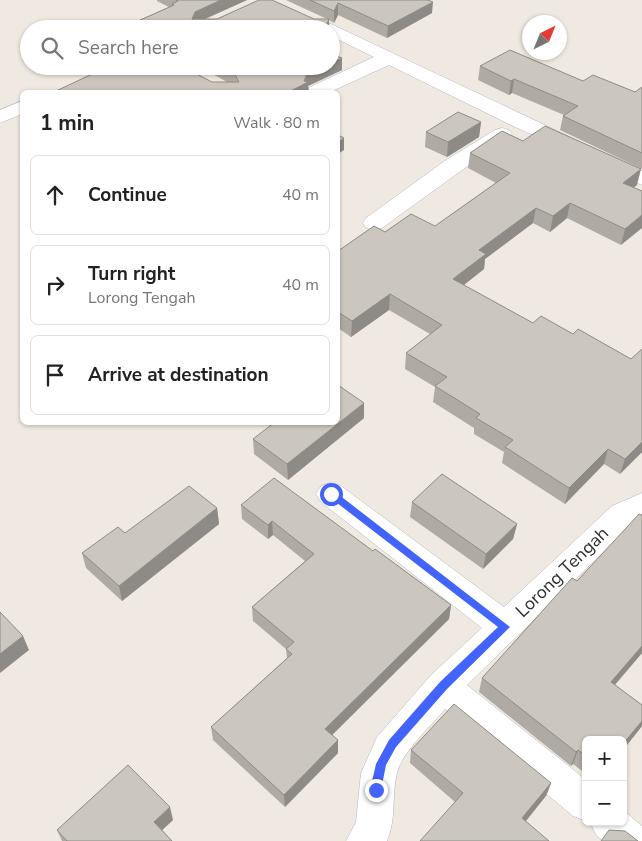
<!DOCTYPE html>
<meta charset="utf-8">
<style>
body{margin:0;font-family:"Nunito Sans",sans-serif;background:#f6f6f6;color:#222}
.controls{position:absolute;right:15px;bottom:15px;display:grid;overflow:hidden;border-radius:8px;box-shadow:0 1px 4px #0004}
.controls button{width:45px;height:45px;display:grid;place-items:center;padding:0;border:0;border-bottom:1px solid #e0e0e0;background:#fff;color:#222;font:25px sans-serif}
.compass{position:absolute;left:522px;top:15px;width:45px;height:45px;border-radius:50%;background:#fff;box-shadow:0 1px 4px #0004;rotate:43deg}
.stop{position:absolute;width:15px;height:15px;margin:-11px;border:4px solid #4264fb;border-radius:50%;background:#fff}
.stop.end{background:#4264fb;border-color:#fff;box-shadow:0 1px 5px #0008}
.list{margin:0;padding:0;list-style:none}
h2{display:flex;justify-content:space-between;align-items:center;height:65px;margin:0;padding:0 20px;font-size:21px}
h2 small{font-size:16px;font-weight:400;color:#767676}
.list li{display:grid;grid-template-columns:32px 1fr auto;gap:15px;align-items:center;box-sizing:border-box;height:80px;margin:0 10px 10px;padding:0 10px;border:1px solid #e0e0e0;border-radius:8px}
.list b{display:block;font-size:19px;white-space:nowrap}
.list p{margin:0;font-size:16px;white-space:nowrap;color:#767676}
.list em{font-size:16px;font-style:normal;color:#767676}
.icon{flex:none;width:28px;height:28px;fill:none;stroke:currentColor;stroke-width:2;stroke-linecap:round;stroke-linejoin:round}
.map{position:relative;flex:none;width:642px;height:841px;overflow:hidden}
.search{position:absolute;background:#fff;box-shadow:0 1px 4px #0004;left:20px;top:20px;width:320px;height:55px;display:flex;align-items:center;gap:12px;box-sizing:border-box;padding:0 18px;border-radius:28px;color:#767676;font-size:19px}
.panel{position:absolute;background:#fff;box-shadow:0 1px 4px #0004;left:20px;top:90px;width:320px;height:335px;border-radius:8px}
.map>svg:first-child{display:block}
</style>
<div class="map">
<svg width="642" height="841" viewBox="0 0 642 841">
<rect width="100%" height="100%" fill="#efe9e1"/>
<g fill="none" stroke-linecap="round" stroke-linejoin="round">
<g stroke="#b4b7c1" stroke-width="1">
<g id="minor">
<path d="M331,24L642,171V185L513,126L389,65L330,92H306L308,88L374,57L331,36V29H322L325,25Z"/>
<path d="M22,101V114L0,123V110Z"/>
<path d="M502,128L509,130L512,134L509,138L462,170L382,228L374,230L366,228L363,223L366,218L446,160L495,130Z"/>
<path d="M331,483L341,486L504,607L612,506L642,493V518L634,522L467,685L586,780V821L573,816L445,709C431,726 402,752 397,773C391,798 397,816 387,841H346L356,822L361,773L377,737L431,675L482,628L321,502L316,494L321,486Z"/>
<path d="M623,810L642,826V841H603L596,835L590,822H623Z"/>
</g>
</g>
<use href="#minor" fill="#fff" fill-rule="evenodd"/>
</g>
<g fill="#afaba4">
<path d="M157,0H247L205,19H327L286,0H428L432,13L387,38L338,15L334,23L329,20V29H120L169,7L157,1Z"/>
<path d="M342,58V70L308,86L309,92H54L212,82H227L198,66H331Z"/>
<path d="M480,66L583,81L635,92L642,87V169L560,130L563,116L564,115L512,93L509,95L478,80Z"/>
<path d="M481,122L479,137L447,157L425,147L426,132Z"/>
<path d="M523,141L637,185L633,187L642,191L621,245L567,218L550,232L533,223L485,259L484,269L464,285L642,452L620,474L604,464L565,504L502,463L504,452L474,434V428L433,402L435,387L405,369L406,353L430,334L389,310L351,337L338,328V251L385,232L435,226L496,183L468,168L470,153Z"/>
<path d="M364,418L288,480L254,454L253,439Z"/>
<path d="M412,502L517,524L513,539L483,569L410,517Z"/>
<path d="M241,505L373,551L451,605L449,619L332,735L338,753L285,807L213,740L211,727L287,658L286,649L253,621L252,607L305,561L273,535L268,539L242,519Z"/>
<path d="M217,508L219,524L122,601L86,568L82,553L125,533Z"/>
<path d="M642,515V653L615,685L642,705V726L623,750V740H586V774L573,764L571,766L479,692L482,678Z"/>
<path d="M411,750L551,783L546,796L455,802L410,763Z"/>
<path d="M173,820L162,830L172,841H62L57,830Z"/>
</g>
<g fill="#8e8b86">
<path d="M221,0H247L196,23L192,19L195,12Z"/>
<path d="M433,2L432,13L387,38L388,26Z"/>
<path d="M338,3V15L334,23V11Z"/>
<path d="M329,19V29H325Z"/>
<path d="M342,58V70L308,86L309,92H289L304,81L307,74L325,66H331V63Z"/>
<path d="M514,79L512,93L509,95L511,81Z"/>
<path d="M481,122L479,137L447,157L448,142Z"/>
<path d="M344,138V150L338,154V142Z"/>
<path d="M641,169L637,185L619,198L623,183Z"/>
<path d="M570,203L567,218L550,232L553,216Z"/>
<path d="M536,208L533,223L485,259L484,269L451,295L453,279L479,250Z"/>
<path d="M642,215V228L621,245L625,229Z"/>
<path d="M390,294L389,310L351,337L352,321Z"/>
<path d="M364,403V418L288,480L287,464Z"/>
<path d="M642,442V452L620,474L625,459Z"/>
<path d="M608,449L604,464L565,504L569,488Z"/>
<path d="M217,508L219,524L122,601L119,586Z"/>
<path d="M272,521L273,535L268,539V525Z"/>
<path d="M517,524L513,539L483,569L486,554Z"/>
<path d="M451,605L449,619L325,742V729Z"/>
<path d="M23,636L29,650L0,673V654Z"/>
<path d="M642,646V653L605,696L611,682Z"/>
<path d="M642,721V726L623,750V744Z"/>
<path d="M338,740V753L285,807L284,795Z"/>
<path d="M578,750L573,764L571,766L576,752Z"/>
<path d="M551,783L546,796L518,831L522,818Z"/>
<path d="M170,807L173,820L158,834L154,822Z"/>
</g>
<g fill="#cbc7bf" stroke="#8e8b86">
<path d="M176,0H221L195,12L192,19H217L259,0H272L314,19H329L325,29H120L174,5L172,4L178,1Z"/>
<path d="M310,0H428L433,2L388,26L338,3L334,11Z"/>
<path d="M510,50L583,81L593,75L635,92L642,87V153L563,116L578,106L514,79L511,81L480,66Z"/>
<path d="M331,54L342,58L331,63Z"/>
<path d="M109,66H181L212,82H239L235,75L219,66H325L307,74L304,81L308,82L289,92H54Z"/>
<path d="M458,112L481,122L448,142L426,132Z"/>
<path d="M545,126L641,169L623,183L642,191V215L625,229L570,203L553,216L536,208L479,250L486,254L453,279L533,323L541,316L573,334L578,329L631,359L642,349V442L625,459L608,449L569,488L505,447L513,440L476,418L480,414L435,386L447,377L406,353L442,325L390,294L352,321L338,312V251L374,226L385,232L411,214L435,226L510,173L470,153L502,131L523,141Z"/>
<path d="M338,135L344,138L338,142Z"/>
<path d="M338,385L364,403L287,464L253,439L275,422H338Z"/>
<path d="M442,474L517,524L486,554L412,502Z"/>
<path d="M274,478L373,551L375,549L451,605L325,729L338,740L284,795L211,727L292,654L286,649L294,642L252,607L314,554L272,521L268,525L241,505Z"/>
<path d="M189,486L217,508L119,586L82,553L118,527L125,533Z"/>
<path d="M639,514L642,515V646L611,682L642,705V721L623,744V740H586V756L578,750L576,752L482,678L572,578L577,581Z"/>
<path d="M0,612L23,636L0,654Z"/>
<path d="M454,704L551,783L522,818L549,841H420L463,793L411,750Z"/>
<path d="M128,765L170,807L154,822L172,841H67L57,830Z"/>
<path d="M609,830L625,831L638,841H601Z"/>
</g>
<path fill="#4264fb" d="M328,491H334L510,627L447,689L396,747L386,765L381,790L380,794L376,795L372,794L370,790L376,764L389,740L440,682L498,627L328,496Z"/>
<g text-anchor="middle" stroke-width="4" stroke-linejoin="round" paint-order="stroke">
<g font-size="18" fill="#2e2e2e" stroke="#fff">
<text transform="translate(562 572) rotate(-44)" y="6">Lorong Tengah</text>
</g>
</g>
</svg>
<div class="controls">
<button>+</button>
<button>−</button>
</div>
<svg class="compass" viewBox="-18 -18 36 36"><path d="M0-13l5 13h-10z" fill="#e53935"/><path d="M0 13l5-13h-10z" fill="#767676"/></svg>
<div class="stop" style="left:331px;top:494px"></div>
<div class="stop end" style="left:376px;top:790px"></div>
<div class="search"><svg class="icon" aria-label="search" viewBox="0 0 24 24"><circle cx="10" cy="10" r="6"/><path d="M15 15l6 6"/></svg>Search here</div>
<section class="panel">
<h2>1 min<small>Walk · 80 m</small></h2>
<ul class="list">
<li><svg class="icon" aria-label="ahead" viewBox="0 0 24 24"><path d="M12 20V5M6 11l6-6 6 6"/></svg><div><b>Continue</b></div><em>40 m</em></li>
<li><svg class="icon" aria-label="right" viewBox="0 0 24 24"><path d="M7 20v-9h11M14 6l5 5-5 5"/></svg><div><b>Turn right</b><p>Lorong Tengah</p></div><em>40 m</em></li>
<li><svg class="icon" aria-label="arrive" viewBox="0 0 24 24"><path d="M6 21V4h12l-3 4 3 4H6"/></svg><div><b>Arrive at destination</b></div></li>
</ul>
</section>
</div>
